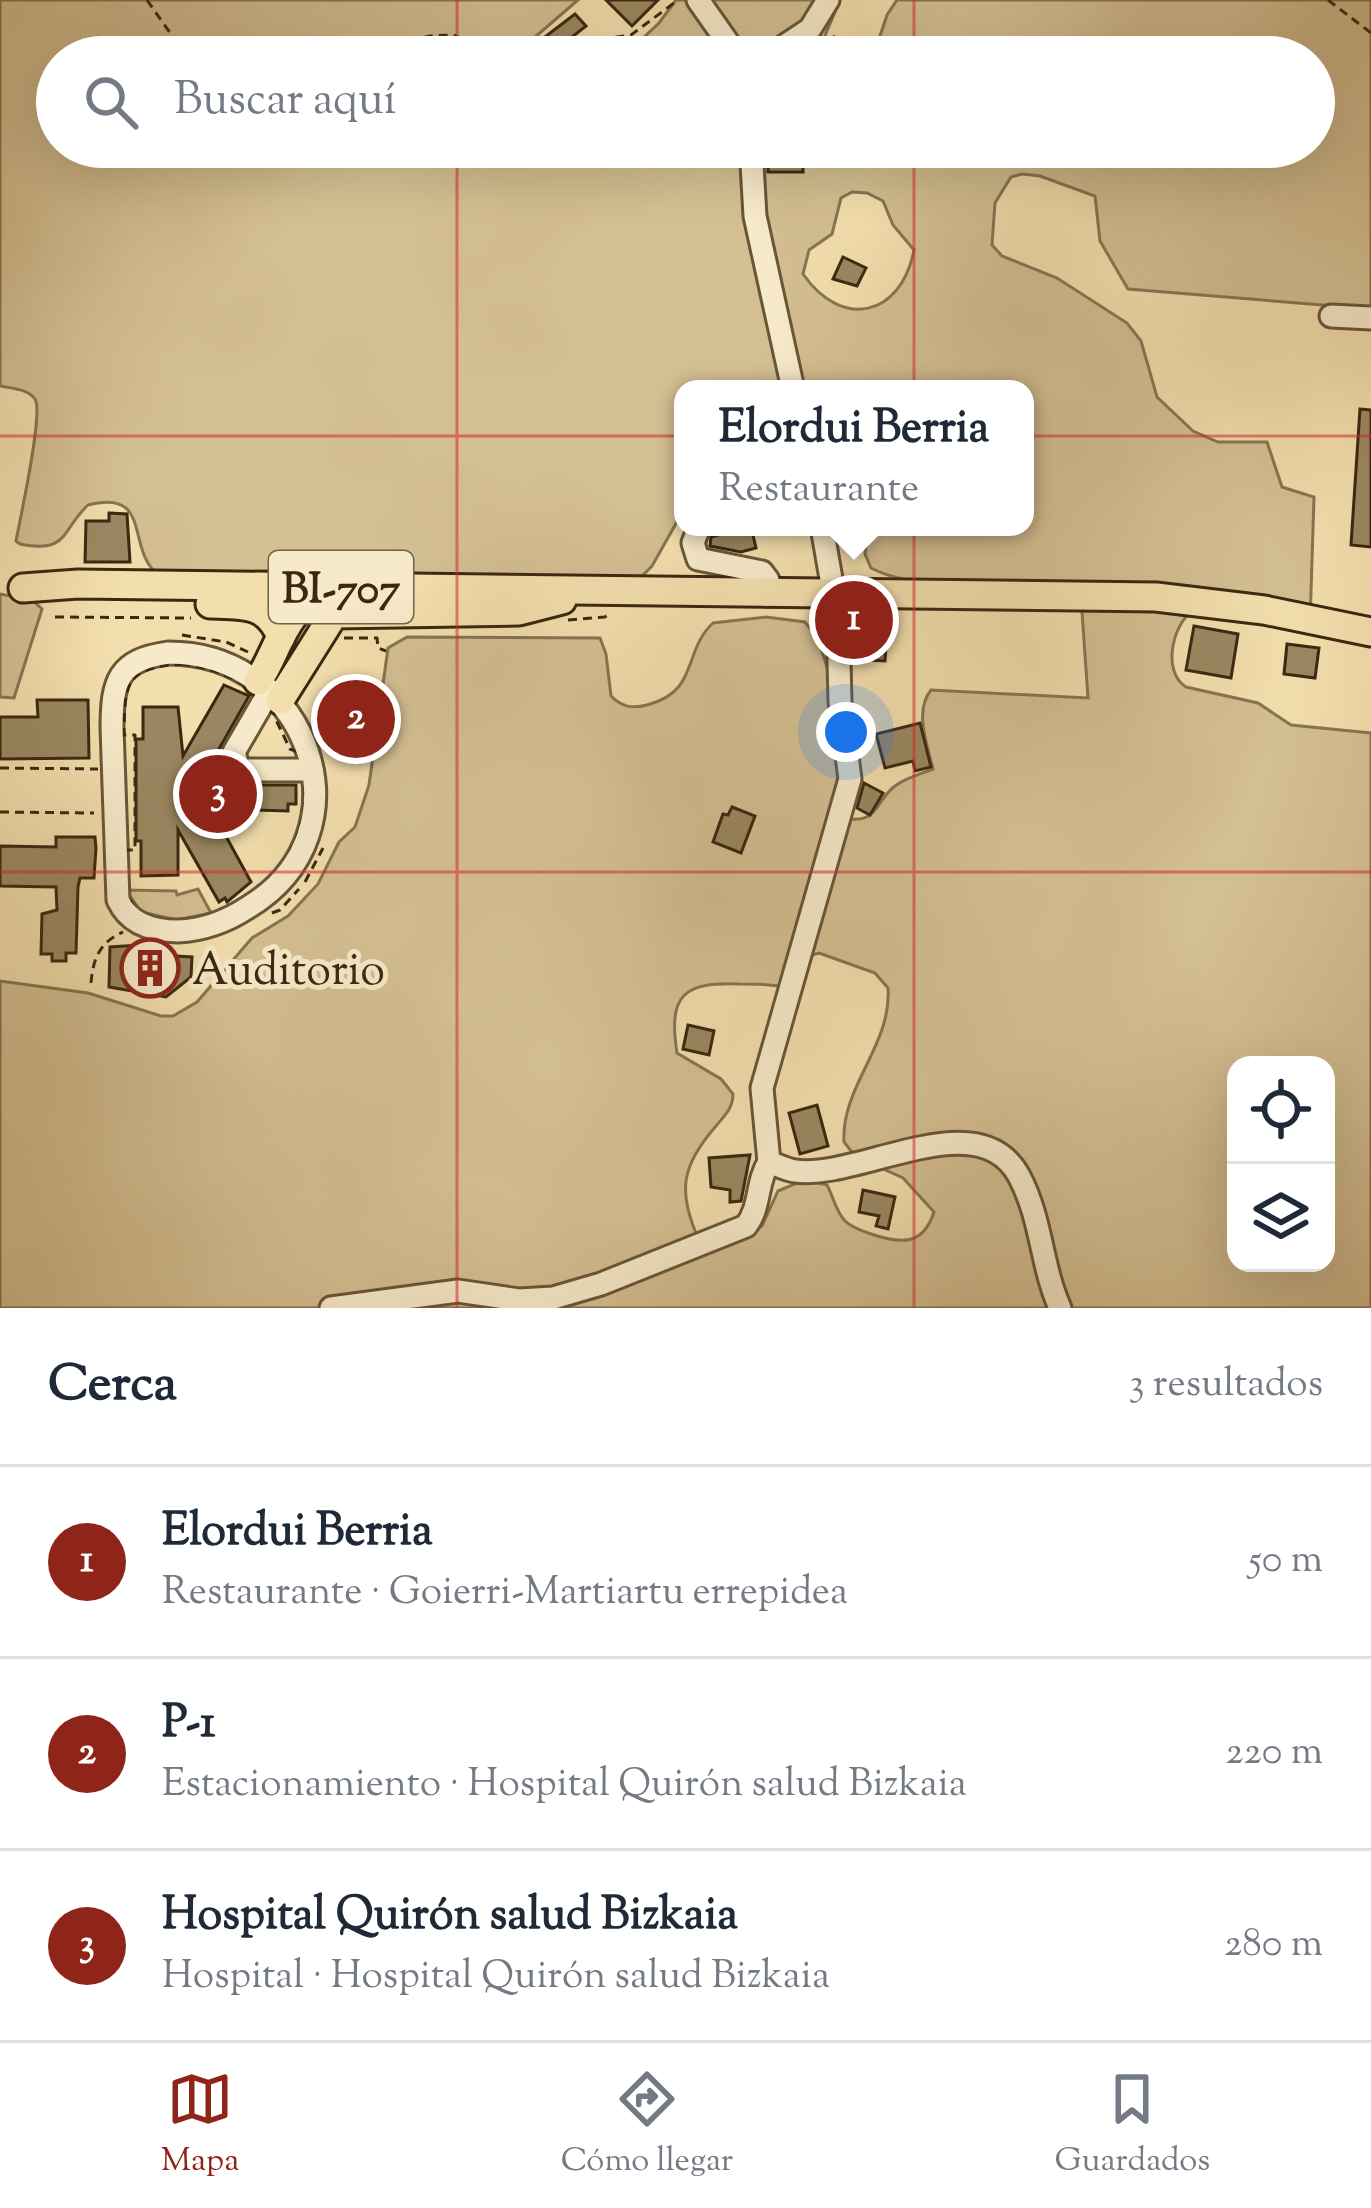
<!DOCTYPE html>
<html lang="es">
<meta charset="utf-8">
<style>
body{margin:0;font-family:"Sorts Mill Goudy",serif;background:#f6f6f7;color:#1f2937}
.controls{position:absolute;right:36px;bottom:36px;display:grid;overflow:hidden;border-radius:24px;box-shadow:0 12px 48px #0002}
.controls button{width:108px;height:108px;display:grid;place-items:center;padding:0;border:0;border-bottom:3px solid #e0e1e3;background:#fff;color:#1f2937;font:60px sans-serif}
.you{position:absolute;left:846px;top:732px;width:42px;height:42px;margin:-30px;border:9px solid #fff;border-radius:50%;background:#1a73e8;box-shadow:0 0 0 18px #1a73e833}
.badge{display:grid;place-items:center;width:78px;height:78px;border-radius:50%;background:#8f2418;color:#fff;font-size:39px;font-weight:700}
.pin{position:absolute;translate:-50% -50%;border:6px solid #fff;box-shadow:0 3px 12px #0006}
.popup{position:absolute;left:674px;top:380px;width:360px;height:156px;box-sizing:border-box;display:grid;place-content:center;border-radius:24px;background:#fff;filter:drop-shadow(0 3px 9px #0005);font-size:39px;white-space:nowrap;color:#747a83}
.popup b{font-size:45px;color:#1f2937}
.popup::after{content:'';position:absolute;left:50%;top:100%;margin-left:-24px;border:24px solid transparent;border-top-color:#fff}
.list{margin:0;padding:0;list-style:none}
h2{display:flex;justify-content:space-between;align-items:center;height:156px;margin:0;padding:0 48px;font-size:51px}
h2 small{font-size:39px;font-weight:400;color:#747a83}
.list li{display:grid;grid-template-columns:78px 1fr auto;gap:36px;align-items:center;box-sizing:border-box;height:192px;padding:0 48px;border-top:3px solid #e0e1e3}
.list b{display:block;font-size:45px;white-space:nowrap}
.list p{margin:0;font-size:39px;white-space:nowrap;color:#747a83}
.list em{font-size:39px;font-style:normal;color:#747a83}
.icon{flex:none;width:66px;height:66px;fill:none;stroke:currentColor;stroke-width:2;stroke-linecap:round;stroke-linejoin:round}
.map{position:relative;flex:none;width:1371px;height:1308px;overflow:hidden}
.search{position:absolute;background:#fff;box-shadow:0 12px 48px #0002;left:36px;right:36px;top:36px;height:132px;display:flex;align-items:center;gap:30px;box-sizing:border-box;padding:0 42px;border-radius:66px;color:#747a83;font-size:45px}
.sheet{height:732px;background:#fff}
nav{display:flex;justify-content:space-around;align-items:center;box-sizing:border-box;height:168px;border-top:3px solid #e0e1e3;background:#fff;font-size:33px;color:#747a83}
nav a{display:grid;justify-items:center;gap:6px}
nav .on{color:#8f2418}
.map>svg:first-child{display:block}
</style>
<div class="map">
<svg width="1371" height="1308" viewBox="0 0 1371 1308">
<rect width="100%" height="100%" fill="#f3dead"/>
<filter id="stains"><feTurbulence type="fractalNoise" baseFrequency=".00167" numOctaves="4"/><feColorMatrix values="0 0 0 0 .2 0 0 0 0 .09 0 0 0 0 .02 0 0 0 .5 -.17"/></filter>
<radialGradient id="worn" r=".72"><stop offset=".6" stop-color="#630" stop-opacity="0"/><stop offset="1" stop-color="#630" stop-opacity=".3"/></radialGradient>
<g fill="#d4bf92" stroke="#877451" stroke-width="3" fill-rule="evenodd">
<path d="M0,0H578L535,37L541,57H57V147H1314V57H873L887,15L897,0H1371V309L1128,289L1100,241L1095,196L1040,176L1022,174L1011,177L995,203L992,245L1002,256L1057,278L1127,323L1141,341L1157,397L1193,431L1218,442H1267L1282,487L1314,497L1310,624L1192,611C1172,626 1162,672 1186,687L1258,703L1291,725L1371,733V1308H0V981L88,993L161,1016H173L197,1002L252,938L288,916L318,884L339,842L355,827L369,785L388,648L407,637L600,638L606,654L611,696C622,707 632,709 647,705C700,691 682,652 713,623L766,617L805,622L818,638L830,677L838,741L837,795L849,819C879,822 875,801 895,786C905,778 921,774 933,769C927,744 914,711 931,690L1088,698L1080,583C1024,584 920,594 871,568L865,554L868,527H1025V389H683V511L652,566L638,580L155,572C127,545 151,489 88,505C61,530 69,554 20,544L16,541C20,519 44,412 35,399C28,389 11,388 0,386ZM852,192L867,193L883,201L893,225L914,250C901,317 842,330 803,274L809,250L832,234L841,198ZM819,953L875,973L888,988C892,1045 841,1086 844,1142L855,1156L903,1178L934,1212C923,1246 901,1244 871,1234C862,1231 851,1227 845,1221C836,1212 833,1196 827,1185L804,1180L778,1191L762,1226L698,1238C677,1190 682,1165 716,1126C725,1115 733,1108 733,1094L721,1079L677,1053C668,995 683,982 739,984C756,984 772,984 788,988L809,956ZM1236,1065H1326V1263H1236Z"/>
<path d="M676,0H840L816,57H623L659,23Z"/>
<path d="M0,594L32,600L42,609L14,698L0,697Z"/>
<path d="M198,889L211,913L177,920L141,912L126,890L176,891L177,895Z"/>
</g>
<g fill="#9a8762" stroke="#3a2810" stroke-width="3">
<path d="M606,0H658L632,26Z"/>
<path d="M575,14L586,26L572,37L578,44L563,57H548L537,43Z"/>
<path d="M834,37L883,56V57H826Z"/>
<rect x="768" y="149" width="35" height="23"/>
<path d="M843,257L866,268L857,286L833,279Z"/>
<path d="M1360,409L1371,410V547L1351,545Z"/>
<path d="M109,513L127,514L130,562H85L86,521H109Z"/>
<path d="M728,527H751L756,548L741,552L710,546L711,537L729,532Z"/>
<path d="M853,616L888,618L885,661L854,659Z"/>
<path d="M1194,626L1238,634L1231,678L1186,670Z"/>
<path d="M1287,644L1319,648L1315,678L1284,674Z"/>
<path d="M224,685L249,696L219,749L223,776L239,785H296V804H288V811L211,809L251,882L227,902L225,898L219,902L178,830V875L141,876V841H136V739H143V707H178L183,756Z"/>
<path d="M37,700H88L89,758L0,759V717H38Z"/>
<path d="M920,723L931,767L915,771L913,761L885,768L876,734Z"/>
<path d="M864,783L883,793L870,815L857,808Z"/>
<path d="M732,807L755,816L741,853L713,842L723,814L728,815Z"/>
<path d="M56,837H95L96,848L94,878H80L78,887L76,953H66V961H52V954H41L42,914L57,910L56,887L0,886V846L56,847Z"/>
<path d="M140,945V954L192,957L191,977L166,997L109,987L110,947Z"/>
<path d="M688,1025L714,1031L709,1055L683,1049Z"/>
<path d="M817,1105L828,1146L800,1154L789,1113Z"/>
<path d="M750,1155L741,1201L730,1202V1190L711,1187L709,1158Z"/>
<path d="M863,1190L895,1197L888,1229L876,1226L879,1216L859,1212Z"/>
</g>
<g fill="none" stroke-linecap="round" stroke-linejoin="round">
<g stroke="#685637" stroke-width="27">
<g id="minor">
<path d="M698,0L738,57"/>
<path d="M768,57L810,29L828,0"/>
<path d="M751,147L755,216L793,389"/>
<path d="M1331,316L1371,318"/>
<path d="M699,527L693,543L698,559L762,572L768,580V595"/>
<path d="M168,653C309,652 373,833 247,908C227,921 203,930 178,931C152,931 129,924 118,900L112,728C112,681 118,660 168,653Z"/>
<path d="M270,690L234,752L239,770H312"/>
<path d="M769,1162L762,1088L850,779L840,702L838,619L822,527"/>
<path d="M769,1162C777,1165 787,1170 795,1171C859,1180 978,1101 1019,1176C1042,1219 1041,1266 1060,1308"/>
<path d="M331,1308L458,1291L519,1300L553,1298L601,1284L746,1226C761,1207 756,1182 769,1162"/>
</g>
</g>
<g stroke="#3a2810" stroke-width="33">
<g id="major">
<path d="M23,588L78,584L1156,597L1264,610L1371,632"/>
<path d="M210,604C242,605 268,602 281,637"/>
<path d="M258,681C280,649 287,595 334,595"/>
<path d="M280,700L334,614L519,611L562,600"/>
</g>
</g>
<g stroke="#3a2810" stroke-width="3" stroke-dasharray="9 6" stroke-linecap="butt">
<path d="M147,0L187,57"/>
<path d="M1328,0L1371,33"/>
<path d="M336,57L430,36L453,35L506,57"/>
<path d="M576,57L602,39L631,35L678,0"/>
<path d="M55,617L191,618"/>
<path d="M568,620L605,617L610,612"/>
<path d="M182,635L226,642L248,652"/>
<path d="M344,638H377L378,648L386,651"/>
<path d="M181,664C222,669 249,683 278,713L276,720L290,749L298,752C325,828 272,910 192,921C173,923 154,923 137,913L123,888L124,850H135V735H124C125,684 123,668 181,664Z"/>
<path d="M0,768L98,769"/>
<path d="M0,812L94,813"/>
<path d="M305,882L323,848"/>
<path d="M272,913L280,910L299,889"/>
<path d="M91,983C93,958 100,942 123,932"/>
</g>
<use href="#minor" stroke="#f7eaca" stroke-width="21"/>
<use href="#major" stroke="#f3dead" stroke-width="27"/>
</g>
<path fill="none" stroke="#d62828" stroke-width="3" stroke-opacity="0.55" d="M457,0V57M914,0V57M457,147V1308M914,147V1308M0,436H1371M0,872H1371"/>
<defs>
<g id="building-ring" transform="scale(3)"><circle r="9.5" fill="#f7eaca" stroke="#8f2418" stroke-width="1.5"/><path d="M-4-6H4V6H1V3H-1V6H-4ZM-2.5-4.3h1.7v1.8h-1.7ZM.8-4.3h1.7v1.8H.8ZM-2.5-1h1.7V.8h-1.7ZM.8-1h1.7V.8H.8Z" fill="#8f2418"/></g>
</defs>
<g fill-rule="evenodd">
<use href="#building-ring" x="150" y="968"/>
</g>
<g text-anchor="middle" stroke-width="10" stroke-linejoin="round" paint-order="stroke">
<rect fill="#f7eaca" stroke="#736248" stroke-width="3" x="269" y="551" width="144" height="72" rx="9"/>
<g font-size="42" font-weight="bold" fill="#3a2810">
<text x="341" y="602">BI-707</text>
</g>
<g font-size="45" fill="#3a2810" stroke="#f7eaca" text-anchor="start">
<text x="192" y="984">Auditorio</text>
</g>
</g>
<rect width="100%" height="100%" filter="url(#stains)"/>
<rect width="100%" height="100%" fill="url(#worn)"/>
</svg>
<div class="controls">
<button><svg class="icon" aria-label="locate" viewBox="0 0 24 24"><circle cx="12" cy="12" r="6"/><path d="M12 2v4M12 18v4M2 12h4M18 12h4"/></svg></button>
<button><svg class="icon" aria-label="layers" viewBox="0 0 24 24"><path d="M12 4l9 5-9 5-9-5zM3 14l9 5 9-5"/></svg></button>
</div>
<div class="you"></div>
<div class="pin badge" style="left:854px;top:620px">1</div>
<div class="popup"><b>Elordui Berria</b>Restaurante</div>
<div class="pin badge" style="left:356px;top:719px">2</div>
<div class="pin badge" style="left:218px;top:794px">3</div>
<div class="search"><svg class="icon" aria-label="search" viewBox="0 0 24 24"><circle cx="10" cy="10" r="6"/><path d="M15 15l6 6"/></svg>Buscar aquí</div>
</div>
<section class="sheet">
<h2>Cerca<small>3 resultados</small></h2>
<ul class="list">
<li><span class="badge">1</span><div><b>Elordui Berria</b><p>Restaurante · Goierri-Martiartu errepidea</p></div><em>50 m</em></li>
<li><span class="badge">2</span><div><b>P-1</b><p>Estacionamiento · Hospital Quirón salud Bizkaia</p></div><em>220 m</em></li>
<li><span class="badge">3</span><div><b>Hospital Quirón salud Bizkaia</b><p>Hospital · Hospital Quirón salud Bizkaia</p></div><em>280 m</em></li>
</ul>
</section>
<nav>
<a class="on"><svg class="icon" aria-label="map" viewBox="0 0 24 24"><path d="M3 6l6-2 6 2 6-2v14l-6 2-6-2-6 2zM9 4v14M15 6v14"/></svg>Mapa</a>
<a><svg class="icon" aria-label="directions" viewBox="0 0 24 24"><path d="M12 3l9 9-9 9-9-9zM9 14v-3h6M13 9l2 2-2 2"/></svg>Cómo llegar</a>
<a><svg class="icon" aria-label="saved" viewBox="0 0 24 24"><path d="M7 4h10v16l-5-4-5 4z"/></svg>Guardados</a>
</nav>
